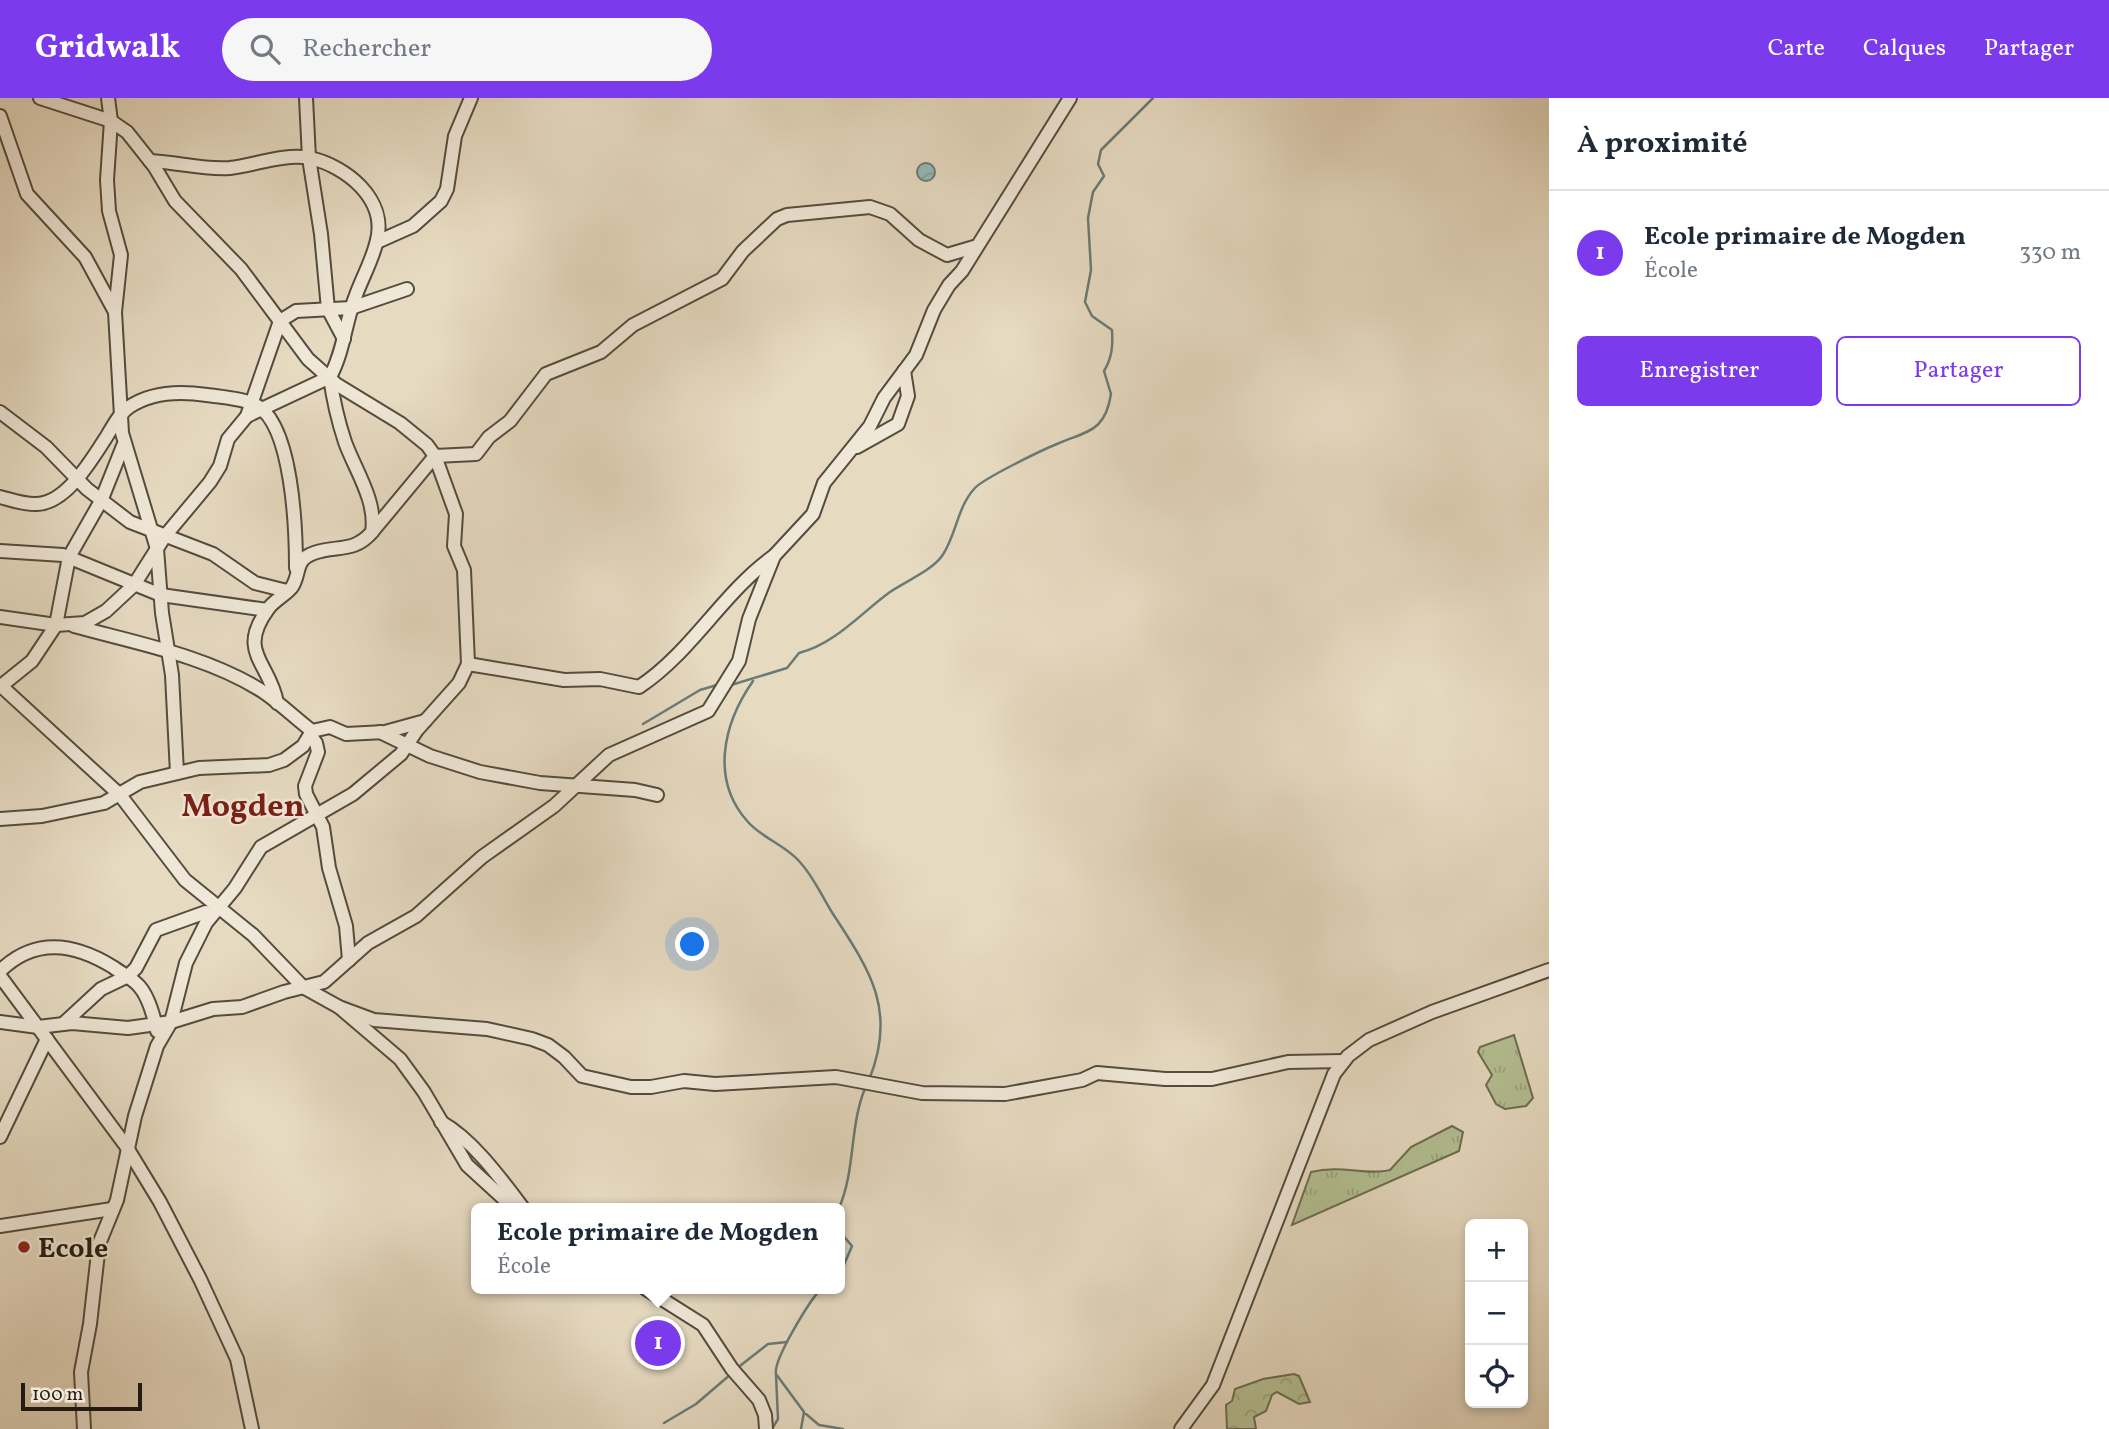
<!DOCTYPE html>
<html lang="fr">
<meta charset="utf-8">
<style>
body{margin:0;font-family:Vollkorn,serif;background:#f6f6f7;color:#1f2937}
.controls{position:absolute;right:21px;bottom:21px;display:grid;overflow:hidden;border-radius:10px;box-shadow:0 4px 10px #0003}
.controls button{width:63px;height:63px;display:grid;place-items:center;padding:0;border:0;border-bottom:2px solid #e0e1e3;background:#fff;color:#1f2937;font:35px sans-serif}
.scale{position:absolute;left:21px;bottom:18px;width:121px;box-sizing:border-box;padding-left:7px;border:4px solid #241c12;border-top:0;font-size:19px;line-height:24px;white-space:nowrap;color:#241c12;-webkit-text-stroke:5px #efe7d7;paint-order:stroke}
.you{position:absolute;left:693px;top:847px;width:24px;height:24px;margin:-18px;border:5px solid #fff;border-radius:50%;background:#1a73e8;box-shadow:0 0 0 10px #1a73e833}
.badge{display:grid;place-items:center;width:46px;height:46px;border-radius:50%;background:#7c3aed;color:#fff;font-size:23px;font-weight:700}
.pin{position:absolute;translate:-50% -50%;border:4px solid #fff;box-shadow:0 2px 7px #0006}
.popup{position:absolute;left:471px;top:1105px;width:374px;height:91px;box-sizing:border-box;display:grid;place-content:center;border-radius:10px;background:#fff;filter:drop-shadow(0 2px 5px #0005);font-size:23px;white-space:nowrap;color:#747a83}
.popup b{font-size:26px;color:#1f2937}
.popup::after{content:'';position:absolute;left:50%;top:100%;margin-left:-14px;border:14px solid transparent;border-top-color:#fff}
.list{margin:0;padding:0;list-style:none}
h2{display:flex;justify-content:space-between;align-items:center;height:91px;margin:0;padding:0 28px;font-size:30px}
h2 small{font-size:23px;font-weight:400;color:#747a83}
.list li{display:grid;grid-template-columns:46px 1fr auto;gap:21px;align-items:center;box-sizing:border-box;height:126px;padding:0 28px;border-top:2px solid #e0e1e3}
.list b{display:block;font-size:26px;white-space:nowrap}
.list p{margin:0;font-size:23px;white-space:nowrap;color:#747a83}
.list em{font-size:23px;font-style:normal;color:#747a83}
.actions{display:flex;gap:14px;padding:21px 28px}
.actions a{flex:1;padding:16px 0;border:2px solid #7c3aed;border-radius:10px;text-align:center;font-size:24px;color:#7c3aed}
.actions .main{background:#7c3aed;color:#fff}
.icon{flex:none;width:38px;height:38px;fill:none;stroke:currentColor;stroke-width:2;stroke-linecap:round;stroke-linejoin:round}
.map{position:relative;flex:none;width:1549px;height:1331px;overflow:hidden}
header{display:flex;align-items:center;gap:42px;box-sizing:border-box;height:98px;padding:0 35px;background:#7c3aed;color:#fff}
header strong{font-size:33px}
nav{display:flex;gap:38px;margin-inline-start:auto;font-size:24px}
.search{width:490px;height:63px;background:#f6f6f7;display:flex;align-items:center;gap:18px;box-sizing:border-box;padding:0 24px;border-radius:38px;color:#747a83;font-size:26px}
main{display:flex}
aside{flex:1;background:#fff}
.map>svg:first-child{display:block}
</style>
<header>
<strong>Gridwalk</strong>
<div class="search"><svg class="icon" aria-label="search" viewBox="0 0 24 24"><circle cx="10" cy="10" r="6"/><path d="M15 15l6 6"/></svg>Rechercher</div>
<nav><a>Carte</a><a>Calques</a><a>Partager</a></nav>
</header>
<main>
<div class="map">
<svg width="1549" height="1331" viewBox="0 0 1549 1331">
<defs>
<pattern id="grass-tufts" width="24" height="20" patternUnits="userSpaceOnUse" patternTransform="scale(1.75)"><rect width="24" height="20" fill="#b4c093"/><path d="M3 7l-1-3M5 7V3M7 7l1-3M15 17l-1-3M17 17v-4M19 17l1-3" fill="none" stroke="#9ba47e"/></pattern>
<pattern id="forest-crowns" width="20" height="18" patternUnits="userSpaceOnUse" patternTransform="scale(1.75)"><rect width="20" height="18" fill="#b4c093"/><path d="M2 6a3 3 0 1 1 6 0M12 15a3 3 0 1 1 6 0" fill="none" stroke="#9ba47e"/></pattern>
<pattern id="water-waves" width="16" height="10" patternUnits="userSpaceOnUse" patternTransform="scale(1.75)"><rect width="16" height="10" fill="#97bab7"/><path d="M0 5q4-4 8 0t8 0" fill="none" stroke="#829f9c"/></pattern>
</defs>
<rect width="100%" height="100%" fill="#e6dac1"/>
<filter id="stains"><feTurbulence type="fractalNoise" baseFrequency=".00286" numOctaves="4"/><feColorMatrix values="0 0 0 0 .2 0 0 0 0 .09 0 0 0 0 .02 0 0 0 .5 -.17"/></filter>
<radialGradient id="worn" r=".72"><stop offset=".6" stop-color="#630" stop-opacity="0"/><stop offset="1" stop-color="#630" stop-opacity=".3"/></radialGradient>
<g fill="url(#grass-tufts)" stroke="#6c6e52" stroke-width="2">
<path d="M1514,937L1533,1000L1526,1008L1505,1011L1496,1006L1486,987L1492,977L1478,954L1480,949Z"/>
<path d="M1452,1028L1463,1034L1459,1053L1292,1127L1311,1074C1343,1066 1364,1078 1390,1072L1411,1049Z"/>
</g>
<path fill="url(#forest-crowns)" stroke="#6c6e52" stroke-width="2" d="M1294,1276L1299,1278L1310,1304L1299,1306L1277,1294L1272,1297L1266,1313L1254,1319L1256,1331H1227L1226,1307L1232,1303L1235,1291L1263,1281Z"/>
<circle fill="url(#water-waves)" stroke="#697b75" stroke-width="2" cx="926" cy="74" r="9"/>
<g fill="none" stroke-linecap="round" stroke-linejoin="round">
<g stroke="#697b75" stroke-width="2.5">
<path d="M753,583C723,626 710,682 748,724C762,740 785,747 799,763C814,779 821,797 833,816C871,874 897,913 869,982"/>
<path d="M731,587L787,570L799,555C835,546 861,515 890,494C906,483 931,473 942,458C956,438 957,410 974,391C982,381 1042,352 1057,346C1086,333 1105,335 1111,296L1104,273C1112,260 1113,248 1112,232L1092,218L1085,204L1091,172L1088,120L1093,94L1104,78L1098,66L1101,52L1153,0"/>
<path d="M643,626L700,592L717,587"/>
<path d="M839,1110C856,1071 849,1027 866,988"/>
<path d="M840,1134L852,1148L840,1176"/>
<path d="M736,1271L768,1246L787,1244"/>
<path d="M806,1316L819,1327L843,1331"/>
<path d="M664,1325L696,1306L731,1276"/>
<path d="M772,1331L778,1321L776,1277"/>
<path d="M801,1331L804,1314L776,1276C773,1262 810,1202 821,1191"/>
</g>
<g stroke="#544c3e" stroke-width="16">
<g id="minor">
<path d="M40,0L111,23L127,34L154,68L175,103L241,171L308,261L336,286L400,325L427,347L435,358L456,416L454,448L464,472L468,566L459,585L417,632L401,656L353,696L261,749L235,790L206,825L186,865L171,924L157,948L135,1018L117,1102L99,1146L90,1226L81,1274L84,1331"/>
<path d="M108,0L111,23L107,82L109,113L121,157L115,214L122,335L157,451L162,515L172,577L177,675"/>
<path d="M306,0L309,60L321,136L328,211L344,241"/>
<path d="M0,18L27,96L85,159L115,214"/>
<path d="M150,63C177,64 203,72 230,70C255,67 285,55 310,60C346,68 387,101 377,142C373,161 362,180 356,197C345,224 344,253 330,279"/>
<path d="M377,144L413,128L441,103L447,91L455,38L471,0"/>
<path d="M0,314L46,349L87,391L130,424L213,456L255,485L287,493"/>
<path d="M247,318L330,279C333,301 338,323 345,344C355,372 377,403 372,434C354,455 337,447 314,455C294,462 301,475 292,489C286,497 274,502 268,511C236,555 270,564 277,605"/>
<path d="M857,349L898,326L908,298L904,273"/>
<path d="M0,399C12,402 25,407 37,406C67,405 92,361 107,338C113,328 119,316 129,309C151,294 181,293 207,297C221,299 240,300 254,306C293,323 296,434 296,470"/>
<path d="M372,434L435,358L476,356L489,339L510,323L546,276L601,254L633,227L722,181L743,153L777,121L787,117L870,109L890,116L919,142L947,157L974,149"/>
<path d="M0,453L63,457L161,497L267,512"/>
<path d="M0,519L56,527L85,525L106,513L134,487L165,438L210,384L220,368L228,341L247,318L280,223L296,213L351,210L407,191"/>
<path d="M74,528C136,545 207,558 262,593C280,605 295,620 312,633L330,629L346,636L385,634L425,623"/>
<path d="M468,566L564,582L600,581L639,589C692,554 723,494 774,458"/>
<path d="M0,587L120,697L185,782L253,837L303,889L339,909L400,961L424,994L467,1067L514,1110"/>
<path d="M1,588L32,563L56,527L69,459L101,403L123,348"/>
<path d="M380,634L430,658L480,674L540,685L635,692L657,697"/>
<path d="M311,638L316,645L318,654L305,688L306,696L323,729L329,770L346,828L349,862"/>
<path d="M0,721L42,718L104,705L140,684L199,670L269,667L284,662L303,648L312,633"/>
<path d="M0,873C35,839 74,845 113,869C121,875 132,880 139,888C149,899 154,919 157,933"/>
<path d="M0,878L126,1048L160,1104L200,1181L237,1261L252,1331"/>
<path d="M339,909L374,922L487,931L532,941L548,947L564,959L582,978L631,989H651L684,983L715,986L836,979L922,995L1005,996L1082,982L1097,975L1165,981H1212L1288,964L1344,963"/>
<path d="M0,924L38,929L72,925L128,930L171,924L213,911L242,909L284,894L324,884L368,845L416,818L482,759L554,708L609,657L708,613L739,563L749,521L774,458L813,416L824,385L870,328L884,300L916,257L934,212L949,187L962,173L1070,0"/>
<path d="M63,926L101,891L128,878L136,870L156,832L206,814"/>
<path d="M441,1024C473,1042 501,1081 523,1110"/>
<path d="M0,1039L47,941"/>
<path d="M0,1128L112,1111"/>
<path d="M646,1191L703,1227L732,1271L759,1302L765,1317L766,1331"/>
<path d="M1181,1331L1213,1287L1334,976L1348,958L1369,942L1432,914L1549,872"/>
</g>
</g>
<use href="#minor" stroke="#efe7d7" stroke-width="12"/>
</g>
<circle fill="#8f2418" stroke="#efe7d7" stroke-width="2.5" cx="24" cy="1149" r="7"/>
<g text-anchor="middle" stroke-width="5" stroke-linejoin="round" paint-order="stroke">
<g font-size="28" font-weight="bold" fill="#241c12" stroke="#efe7d7" text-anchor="start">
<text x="38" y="1159">Ecole</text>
</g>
<g font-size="32" font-weight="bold" fill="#7a1f14" stroke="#efe7d7">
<text x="243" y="718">Mogden</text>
</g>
</g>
<rect width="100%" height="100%" filter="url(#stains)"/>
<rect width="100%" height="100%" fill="url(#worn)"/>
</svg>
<div class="controls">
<button>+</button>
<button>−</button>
<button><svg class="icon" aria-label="locate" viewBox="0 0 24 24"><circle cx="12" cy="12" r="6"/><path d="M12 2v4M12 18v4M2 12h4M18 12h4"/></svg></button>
</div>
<div class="scale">100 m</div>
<div class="you"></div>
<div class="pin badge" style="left:658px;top:1245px">1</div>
<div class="popup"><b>Ecole primaire de Mogden</b>École</div>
</div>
<aside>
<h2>À proximité<small></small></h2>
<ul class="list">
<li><span class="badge">1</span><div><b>Ecole primaire de Mogden</b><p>École</p></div><em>330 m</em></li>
</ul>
<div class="actions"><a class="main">Enregistrer</a><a>Partager</a></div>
</aside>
</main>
